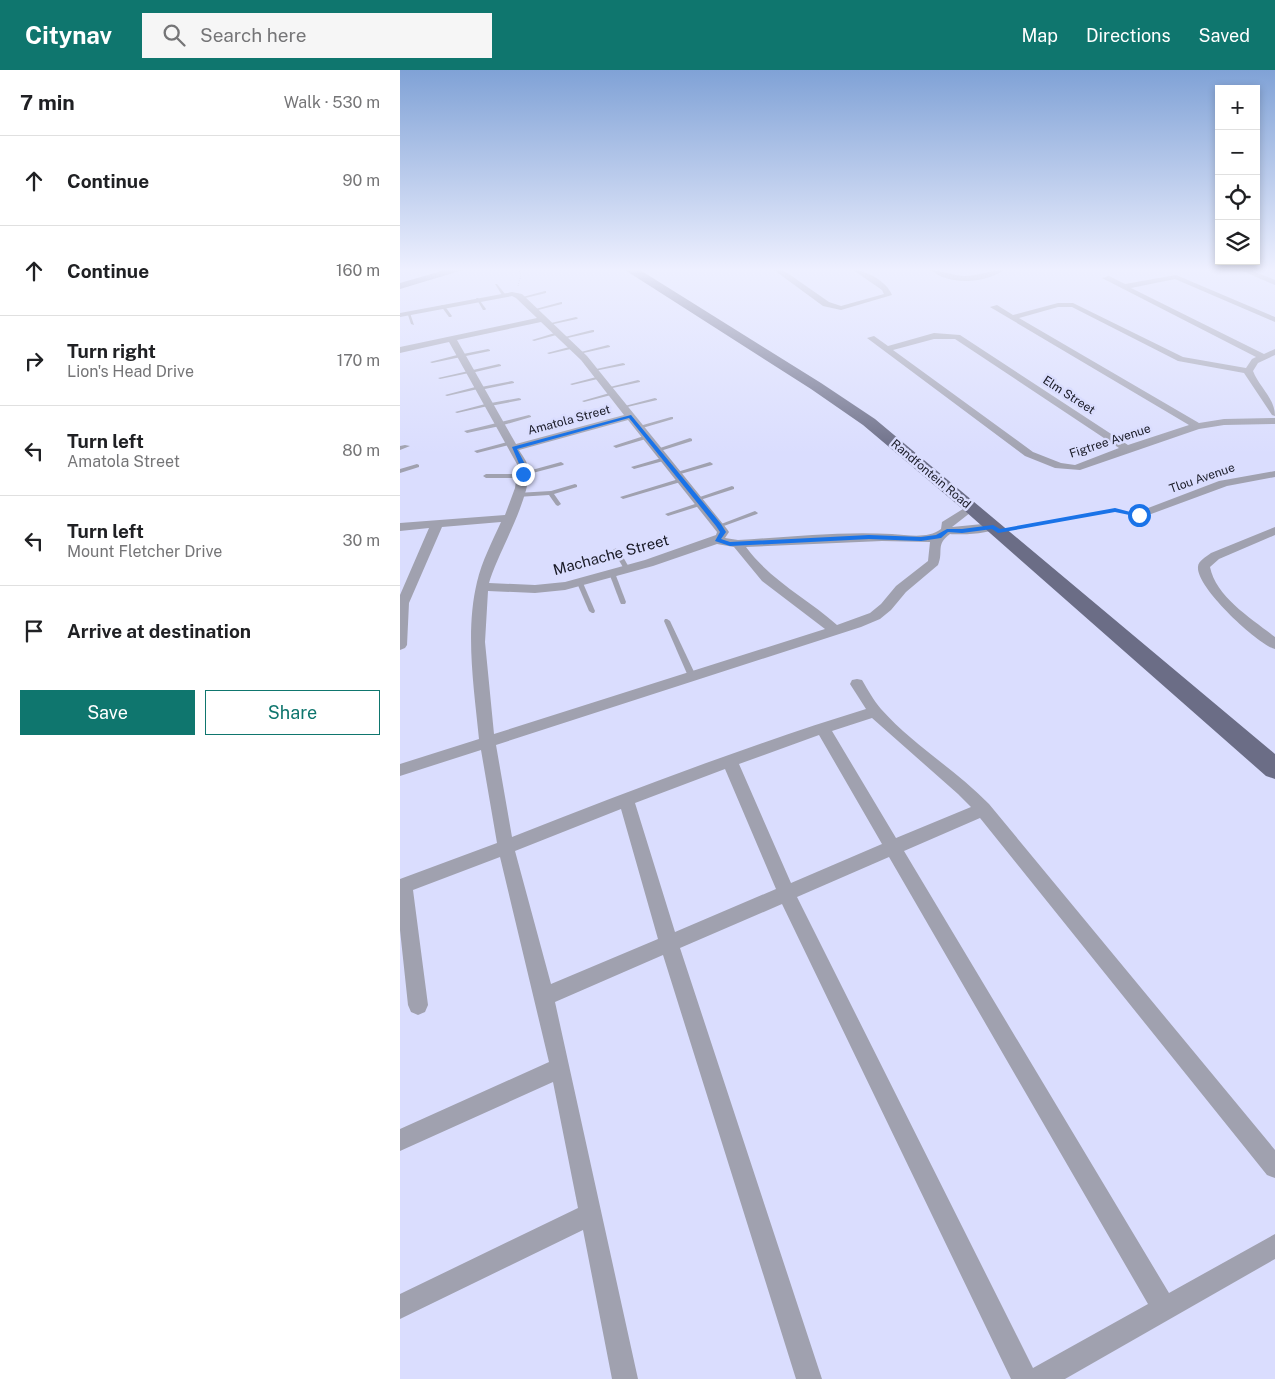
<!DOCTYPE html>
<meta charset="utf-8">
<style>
body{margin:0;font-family:"Public Sans",sans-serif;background:#f6f6f6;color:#202124}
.controls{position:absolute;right:15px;top:15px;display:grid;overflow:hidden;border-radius:0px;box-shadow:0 2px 8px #0003}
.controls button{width:45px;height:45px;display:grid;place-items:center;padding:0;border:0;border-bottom:1px solid #e0e0e0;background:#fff;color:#202124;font:25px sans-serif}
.stop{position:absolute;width:15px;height:15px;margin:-11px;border:4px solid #1a73e8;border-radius:50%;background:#fff}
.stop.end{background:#1a73e8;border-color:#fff;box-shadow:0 1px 5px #0008}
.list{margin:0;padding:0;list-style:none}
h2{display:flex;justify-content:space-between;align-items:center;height:65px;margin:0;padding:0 20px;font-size:21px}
h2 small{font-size:16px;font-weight:400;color:#757577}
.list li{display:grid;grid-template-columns:32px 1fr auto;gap:15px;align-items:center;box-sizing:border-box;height:90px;padding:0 20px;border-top:1px solid #e0e0e0}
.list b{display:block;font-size:19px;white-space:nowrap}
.list p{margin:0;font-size:16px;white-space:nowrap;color:#757577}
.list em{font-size:16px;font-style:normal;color:#757577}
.actions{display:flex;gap:10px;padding:15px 20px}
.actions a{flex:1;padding:11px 0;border:1px solid #0f766e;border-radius:0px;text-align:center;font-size:18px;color:#0f766e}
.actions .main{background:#0f766e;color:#fff}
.icon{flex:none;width:28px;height:28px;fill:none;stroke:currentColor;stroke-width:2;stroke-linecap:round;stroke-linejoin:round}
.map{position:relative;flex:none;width:875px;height:1309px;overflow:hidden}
header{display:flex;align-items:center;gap:30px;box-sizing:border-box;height:70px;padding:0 25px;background:#0f766e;color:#fff}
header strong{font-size:24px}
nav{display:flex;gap:28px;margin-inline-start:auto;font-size:18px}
.search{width:350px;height:45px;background:#f6f6f6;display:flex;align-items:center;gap:12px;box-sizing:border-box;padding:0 18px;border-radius:0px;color:#757577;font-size:19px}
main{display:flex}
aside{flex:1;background:#fff}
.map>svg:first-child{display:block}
</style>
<header>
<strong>Citynav</strong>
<div class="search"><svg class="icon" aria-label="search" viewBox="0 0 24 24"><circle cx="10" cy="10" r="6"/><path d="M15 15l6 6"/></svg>Search here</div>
<nav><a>Map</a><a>Directions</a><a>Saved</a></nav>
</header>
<main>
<aside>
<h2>7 min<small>Walk · 530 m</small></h2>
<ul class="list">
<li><svg class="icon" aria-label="ahead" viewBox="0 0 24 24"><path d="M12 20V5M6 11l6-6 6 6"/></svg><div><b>Continue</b></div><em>90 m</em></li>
<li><svg class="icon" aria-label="ahead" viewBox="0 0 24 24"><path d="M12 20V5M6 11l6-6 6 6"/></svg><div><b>Continue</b></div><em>160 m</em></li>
<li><svg class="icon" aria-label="right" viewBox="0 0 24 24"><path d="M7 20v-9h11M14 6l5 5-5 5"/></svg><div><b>Turn right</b><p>Lion's Head Drive</p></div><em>170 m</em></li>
<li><svg class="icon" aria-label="left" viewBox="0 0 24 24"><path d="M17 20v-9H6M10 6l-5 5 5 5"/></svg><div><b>Turn left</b><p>Amatola Street</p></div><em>80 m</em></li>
<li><svg class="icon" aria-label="left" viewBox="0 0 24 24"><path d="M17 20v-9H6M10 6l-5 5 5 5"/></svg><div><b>Turn left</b><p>Mount Fletcher Drive</p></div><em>30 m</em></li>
<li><svg class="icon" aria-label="arrive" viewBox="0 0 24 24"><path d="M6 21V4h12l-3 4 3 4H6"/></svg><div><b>Arrive at destination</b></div></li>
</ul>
<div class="actions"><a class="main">Save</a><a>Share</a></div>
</aside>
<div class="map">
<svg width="875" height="1309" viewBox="0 0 875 1309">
<rect width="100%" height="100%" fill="#daddfe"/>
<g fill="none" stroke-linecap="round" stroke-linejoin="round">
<path stroke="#72748a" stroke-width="1" stroke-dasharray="0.5 2" stroke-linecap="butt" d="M118,216L121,205L119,200"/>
<path stroke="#72748a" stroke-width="2" stroke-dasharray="0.5 2.5" stroke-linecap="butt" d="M615,458L715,440L728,443"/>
<g fill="#a0a1af" fill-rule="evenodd">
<path d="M95,214H97L105,224L104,225H102Z"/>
<path d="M145,221H146V223L121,229L119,228Z"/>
<path d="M76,228H78L86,239L85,240H83Z"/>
<path d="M161,232H162V234L134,241L132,240Z"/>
<path d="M42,235H44L52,246L51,247H49L41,236Z"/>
<path d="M7,242L10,243L14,255L11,254Z"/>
<path d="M176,247L178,248L177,249L149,255L147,254Z"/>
<path d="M192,260H194V262L163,269L161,268Z"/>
<path d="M158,262H160V264L134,271L132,270Z"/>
<path d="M208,275L210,276V277L179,284L177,283Z"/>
<path d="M173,276H175V278L149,284L147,283Z"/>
<path d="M88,279L90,280V281L32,293L30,292L61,284H63Z"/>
<path d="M223,293L225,294V295L194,301L192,300Z"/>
<path d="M99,294L101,295V296L71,303H69L40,309L38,308Z"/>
<path d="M200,306L202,307V308L172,315L170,314Z"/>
<path d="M238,310L240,311V312L208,319L206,318Z"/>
<path d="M112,311L114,312V313L80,320L78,319L47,326L45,325L79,316L81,317Z"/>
<path d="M213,322H215V324L184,332L182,331Z"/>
<path d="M119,328L121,329V330L90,336H88L57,343L55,342L89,333H91Z"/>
<path d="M255,328L257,329V330L223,338L221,337Z"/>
<path d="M129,345L131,346V347L100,356L67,363L64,361Z"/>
<path d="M271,347H273V349L239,359L236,357Z"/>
<path d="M247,365L249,366V368L216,378L213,376Z"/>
<path d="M290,368L292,369V371L257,382L254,380Z"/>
<path d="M111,371L114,373L113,374L77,383L74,381Z"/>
<path d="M5,375L10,376L0,380V376Z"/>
<path d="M265,387L267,388V390L234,399L231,397Z"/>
<path d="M161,392L164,394L163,395L125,405V407L123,408H86L83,406L86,404H121V403Z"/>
<path d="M310,392L313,394L312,395L277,405L274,403Z"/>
<path d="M17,394L19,395V397L0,403V399Z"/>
<path d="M282,408L284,409V411L223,429L220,427Z"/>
<path d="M175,414L177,415V417L154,424L161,434L158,436L156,435L149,425L117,427L114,425L117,423L151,421Z"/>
<path d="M332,416L334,417V419L297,431L294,429Z"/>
<path d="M301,432L303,433V435L268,446L265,444Z"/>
<path d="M355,441L358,443L357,444L321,457H317L316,456Z"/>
<path d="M216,478L219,480L230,499L229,500H225L224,499L213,480Z"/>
<path d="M212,501L215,503L226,532L225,534H221L220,532L209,503Z"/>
<path d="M180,511L183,513L195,541L194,543H192L189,541L177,513Z"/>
<path d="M265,549H267L270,551L296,606L295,608L292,609L288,606L264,551Z"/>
</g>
<g fill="#a0a1af" fill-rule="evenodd">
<path d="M374,200H383L429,232L441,236L484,224L482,220L453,200C467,200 487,212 492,225L441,240L423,236Z"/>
<path d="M530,200C542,200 553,206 565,206C578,206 590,200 604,200C584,214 549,215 530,200Z"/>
<path d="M840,200H851L875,210V215Z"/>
<path d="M776,205L875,247V252L775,209L731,218L864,284L875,279V285L858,293L853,301C859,317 875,328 875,346L872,345L844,303L778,291L672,237H658L619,248L799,353L824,349L875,348V354L824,355L799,359L680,400L655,398L625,386L467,268L474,266L488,276L534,263L560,265L728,375L789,355L590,237L597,235L613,245L658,233H673L783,287L846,298L852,289L856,287L702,208L709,206L725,214ZM534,269H555L719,378L675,395L661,393L633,382L493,280Z"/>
<path d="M112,222L122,224L187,286L327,459L329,462L325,468L338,470C389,467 441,461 492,464C508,465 528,469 541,459L542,452L571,434L575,435L577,437L575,439L552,457L593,453L599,457C591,464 561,465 550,464C535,475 544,481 538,495L506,522L491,540L480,549L461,557L96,675L112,767C229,721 346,676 466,639L450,614L452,610L457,609L462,610C468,620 474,631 481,639C513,675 556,700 589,734L875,1080V1108L867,1105L580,748L504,781L769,1223L875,1164V1189L665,1309H611L382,834L280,878L422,1309H396L263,885L155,932L238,1309H212L183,1160L0,1249V1224L178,1138L153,1012L0,1081V1059L149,992L100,787L13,820L28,935L25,942L18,945L11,942L8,935L0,860V809L97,773L81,680L0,706V694L79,669C74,618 65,562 77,512C82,491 92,472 101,452L42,457L9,533L7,575L5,578L0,580V525L29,458L0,461V453L105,445L115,418L118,396L49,272L0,283V277L137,248L116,228L112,226L0,247V243ZM141,252L181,290L224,345L116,374L57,270ZM228,350L317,462L316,465L245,490L165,512L135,515L89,513C97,484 134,423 128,397C127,391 122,385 119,380ZM482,471L530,472L528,491L496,516L481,534L470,543L437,555C407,528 371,511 346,477ZM317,474L334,477L362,511L425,559L94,664L85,572L88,521L135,523L165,520L253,496ZM472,648L558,724L571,737L496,768L432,661ZM419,665L482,774L391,813L339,694ZM325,699L376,819L275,862L235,733ZM221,739L258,869L151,914L115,781ZM489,787L748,1234L633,1298L397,827Z"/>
<path d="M875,401V407L827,416L743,447L739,448L733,445L735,443L819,411Z"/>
<path d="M875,457V465L819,489L810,497C816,527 852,549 875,567V579C857,574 796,517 798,497C798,491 806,487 811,483Z"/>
</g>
<path fill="#818397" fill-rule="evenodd" d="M45,200H63L0,219V213Z"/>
<path fill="#6b6d86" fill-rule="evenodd" d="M225,200H240L421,313L475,349L875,684V709L866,706L565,441L463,355L411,319Z"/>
</g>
<linearGradient id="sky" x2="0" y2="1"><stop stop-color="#80a2d6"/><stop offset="0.52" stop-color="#eef0ff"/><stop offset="1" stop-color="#eef0ff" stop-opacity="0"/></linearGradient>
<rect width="875" height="384" fill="url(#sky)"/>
<path fill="#1a73e8" d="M231,345L321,454L326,462L321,469L330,472L469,465L521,467L536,465L547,459H562L593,455L600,459L715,438L742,445L739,447L715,442L598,463L592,459L562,463L548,462L541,468L521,471L469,469L330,476L315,471L320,462L316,456L229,348L117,379L126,396L125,405L120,404V396L112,377Z"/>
<g text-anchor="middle" stroke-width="5" stroke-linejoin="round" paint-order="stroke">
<g font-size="12" fill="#191a26" stroke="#daddfe">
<text transform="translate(669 325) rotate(33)" y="4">Elm Street</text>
<text transform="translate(169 350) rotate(-15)" y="4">Amatola Street</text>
<text transform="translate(710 371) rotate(-18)" y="4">Figtree Avenue</text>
<text transform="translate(531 404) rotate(40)" y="4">Randfontein Road</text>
<text transform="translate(802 408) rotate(-19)" y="4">Tlou Avenue</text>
</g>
<g font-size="15" fill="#191a26" stroke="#daddfe">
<text transform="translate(211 485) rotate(-15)" y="5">Machache Street</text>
</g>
</g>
</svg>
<div class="controls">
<button>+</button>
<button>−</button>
<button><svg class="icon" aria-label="locate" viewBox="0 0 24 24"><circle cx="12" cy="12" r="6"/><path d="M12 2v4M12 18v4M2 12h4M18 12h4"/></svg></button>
<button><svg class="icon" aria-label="layers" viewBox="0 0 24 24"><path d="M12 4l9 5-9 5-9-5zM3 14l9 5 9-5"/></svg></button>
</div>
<div class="stop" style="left:739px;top:445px"></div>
<div class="stop end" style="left:123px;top:404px"></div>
</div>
</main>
